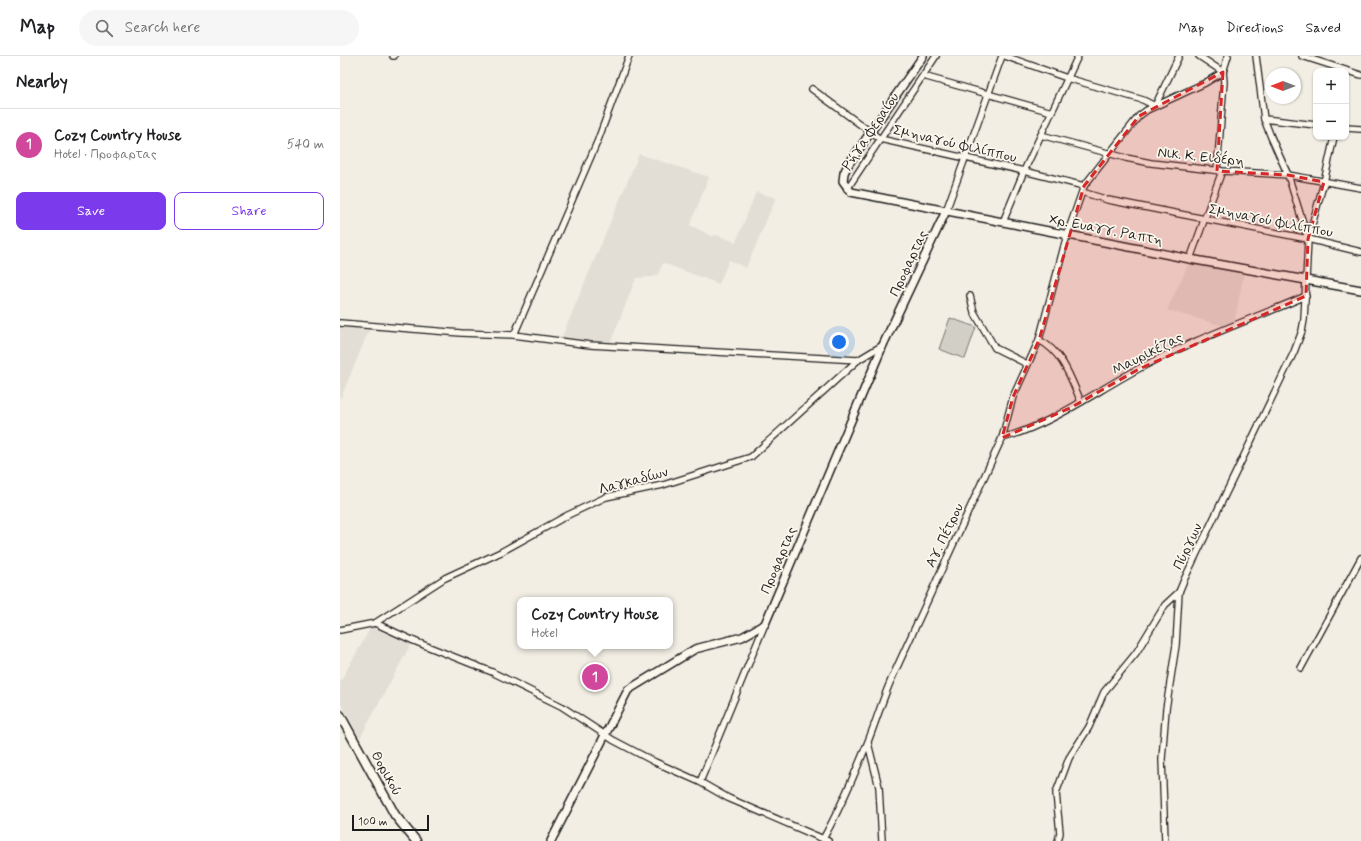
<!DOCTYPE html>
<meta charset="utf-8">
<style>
body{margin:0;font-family:Mynerve,sans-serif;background:#f6f6f6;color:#202124}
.controls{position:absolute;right:12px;top:12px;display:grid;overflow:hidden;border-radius:8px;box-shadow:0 1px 3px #0004}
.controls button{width:36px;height:36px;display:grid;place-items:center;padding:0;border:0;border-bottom:1px solid #e0e0e0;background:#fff;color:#202124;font:20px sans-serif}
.compass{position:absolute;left:925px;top:12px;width:36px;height:36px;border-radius:50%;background:#fff;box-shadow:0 1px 3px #0004;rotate:270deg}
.scale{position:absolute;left:12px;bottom:10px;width:77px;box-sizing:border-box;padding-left:4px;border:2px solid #1c1c1c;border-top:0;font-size:11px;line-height:14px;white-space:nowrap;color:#1c1c1c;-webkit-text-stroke:3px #fbf7ec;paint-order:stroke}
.you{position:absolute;left:499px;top:286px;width:14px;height:14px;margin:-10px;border:3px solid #fff;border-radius:50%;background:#1a73e8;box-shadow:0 0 0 6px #1a73e833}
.badge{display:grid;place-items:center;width:26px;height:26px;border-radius:50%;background:#7c3aed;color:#fff;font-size:13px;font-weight:700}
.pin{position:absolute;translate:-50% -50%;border:2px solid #fff;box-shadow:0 1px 4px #0006}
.popup{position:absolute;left:177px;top:541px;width:156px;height:52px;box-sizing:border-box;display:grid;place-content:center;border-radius:8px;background:#fff;filter:drop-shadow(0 1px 3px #0005);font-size:13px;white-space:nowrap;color:#757577}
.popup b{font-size:15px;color:#202124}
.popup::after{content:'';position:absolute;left:50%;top:100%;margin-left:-8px;border:8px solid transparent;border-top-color:#fff}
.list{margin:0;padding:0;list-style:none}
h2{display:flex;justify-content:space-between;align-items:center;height:52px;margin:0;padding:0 16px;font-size:17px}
h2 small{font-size:13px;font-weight:400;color:#757577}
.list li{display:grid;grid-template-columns:26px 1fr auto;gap:12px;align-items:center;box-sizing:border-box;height:72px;padding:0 16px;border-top:1px solid #e0e0e0}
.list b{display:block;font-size:15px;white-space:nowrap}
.list p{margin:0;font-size:13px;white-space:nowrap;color:#757577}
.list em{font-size:13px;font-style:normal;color:#757577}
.actions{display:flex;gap:8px;padding:12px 16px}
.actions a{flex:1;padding:9px 0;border:1px solid #7c3aed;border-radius:8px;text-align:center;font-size:14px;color:#7c3aed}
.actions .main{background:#7c3aed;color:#fff}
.icon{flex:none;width:22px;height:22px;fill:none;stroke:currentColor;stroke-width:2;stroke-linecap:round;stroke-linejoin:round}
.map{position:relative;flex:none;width:1021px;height:785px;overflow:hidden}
header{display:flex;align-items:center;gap:24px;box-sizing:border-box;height:56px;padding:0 20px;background:#fff;border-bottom:1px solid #e0e0e0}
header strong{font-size:19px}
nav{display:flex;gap:22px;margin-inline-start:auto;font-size:14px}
.search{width:280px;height:36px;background:#f6f6f6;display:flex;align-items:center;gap:10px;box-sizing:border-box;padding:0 14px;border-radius:22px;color:#757577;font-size:15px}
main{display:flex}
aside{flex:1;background:#fff}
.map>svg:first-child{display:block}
</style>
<header>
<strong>Map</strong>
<div class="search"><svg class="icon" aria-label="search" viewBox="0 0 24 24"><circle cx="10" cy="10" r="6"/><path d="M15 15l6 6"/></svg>Search here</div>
<nav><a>Map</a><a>Directions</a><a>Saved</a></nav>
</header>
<main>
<aside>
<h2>Nearby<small></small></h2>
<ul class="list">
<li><span class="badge" style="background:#d1479c">1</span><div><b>Cozy Country House</b><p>Hotel · Προφαρτας</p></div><em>540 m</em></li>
</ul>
<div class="actions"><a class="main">Save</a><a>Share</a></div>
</aside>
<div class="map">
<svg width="1021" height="785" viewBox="0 0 1021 785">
<rect width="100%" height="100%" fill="#f2eee4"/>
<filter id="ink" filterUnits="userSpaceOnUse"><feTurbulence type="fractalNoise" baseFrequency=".025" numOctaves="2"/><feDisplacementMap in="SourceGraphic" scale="8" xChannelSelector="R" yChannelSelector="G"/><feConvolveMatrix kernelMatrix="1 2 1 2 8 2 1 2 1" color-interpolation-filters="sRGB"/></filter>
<g filter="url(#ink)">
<g fill="#e2ded5">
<path d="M299,98L369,121L350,169L372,180L376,179L396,186L416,136L436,142L406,212L389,204L379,228L323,207L318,218L313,221L296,222L270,288L221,283Z"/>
<path d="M849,207L904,217L894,268L887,271L827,254Z"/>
<path d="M0,270L29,274L0,344Z"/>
<path d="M31,571L72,586L20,682L0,646V626Z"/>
</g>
<path fill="#d2cfc6" stroke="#777671" d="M610,262L636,271L625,303L599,293Z"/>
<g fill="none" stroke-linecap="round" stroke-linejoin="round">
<g stroke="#1c1c1c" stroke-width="8">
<g id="minor">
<path d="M53,0H54"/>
<path d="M665,0L727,22L803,44L815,50L839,0"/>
<path d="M859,0L883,16"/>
<path d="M962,0L1021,19"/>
<path d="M583,20L712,56"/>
<path d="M472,33L540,83L684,115L744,130"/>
<path d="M924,63L976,69"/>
<path d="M1006,72L1021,73"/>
<path d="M701,79L786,102L811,107L882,115L948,119L1021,132"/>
<path d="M877,114L884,26L883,16L888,0"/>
<path d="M507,133L596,0"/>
<path d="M742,136L768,144L968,183L1021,196"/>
<path d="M606,155L662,0"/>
<path d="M663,166L684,115L738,0"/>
<path d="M968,183L984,126L994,81"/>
<path d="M850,203L882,115"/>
<path d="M630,240L634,256L655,292L687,308"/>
<path d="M0,267L121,277L174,279L250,289L518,304"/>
<path d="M174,279L258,84L289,0"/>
<path d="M699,284C723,296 731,323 741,346"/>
<path d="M662,382C709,370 755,336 798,313C852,284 910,264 966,240"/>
<path d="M35,567L105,522L161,496L228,459L266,441L323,429L411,401L518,304L543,289"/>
<path d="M0,574L35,567L74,585L152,616L221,650L273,684L315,706L360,726L388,742L488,785"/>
<path d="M961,612L1021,502"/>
<path d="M528,687L539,731L542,785"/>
<path d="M360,726L425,568"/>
<path d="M483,783C500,753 514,720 527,688C536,666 542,644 552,622L662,382L673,341L699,284L727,179L744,130L799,60L807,54L865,27L883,16"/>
<path d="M718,785L720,777L716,737L729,702L749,671L764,636L796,597L825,549L839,536"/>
<path d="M825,785L822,703L826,653L836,589L839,536L844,524L954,296L962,275L964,264L968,183L948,119L931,81L924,63L916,0"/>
</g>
</g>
<g stroke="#1c1c1c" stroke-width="10">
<g id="tertiary">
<path d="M583,0L508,109L504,117L503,125L511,136L850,203L1021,234"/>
<path d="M211,785L288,634L355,593L402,581L425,568L543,289L606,155"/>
</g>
</g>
<g stroke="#1c1c1c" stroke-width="11">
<path id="secondary" d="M0,659L55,759L76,785"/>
</g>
<use href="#minor" stroke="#fbf7ec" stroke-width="5.5"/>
<use href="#tertiary" stroke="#fbf7ec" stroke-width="7"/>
<use href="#secondary" stroke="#fbf7ec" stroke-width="8"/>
</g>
</g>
<path fill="#d62828" fill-opacity="0.2" stroke="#d62828" stroke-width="3" stroke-dasharray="8 5" stroke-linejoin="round" d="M883,16L877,115L948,119L984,126L968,183L966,240L799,313L732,351L662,382L673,341L699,284L744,130L799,60Z"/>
<g text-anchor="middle" stroke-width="3.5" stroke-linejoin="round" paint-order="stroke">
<g font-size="14" fill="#1c1c1c" stroke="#fbf7ec">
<text transform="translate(530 75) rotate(-56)" y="5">Ρήγα Φεραίου</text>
<text transform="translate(615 87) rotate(13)" y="5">Σμηναγού Φιλίππου</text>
<text transform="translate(861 100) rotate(6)" y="5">Νικ. Κ. Ειδέρη</text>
<text transform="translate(931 164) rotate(11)" y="5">Σμηναγού Φιλίππου</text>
<text transform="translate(766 173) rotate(11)" y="5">Χρ. Ευαγγ. Ραπτη</text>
<text transform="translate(568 207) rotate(-65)" y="5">Προφαρτας</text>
<text transform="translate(807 297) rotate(-27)" y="5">Μαυρικέζας</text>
<text transform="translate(293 424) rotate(-15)" y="5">Λαγκαδίων</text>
<text transform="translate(604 479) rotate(-64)" y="5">Αγ. Πέτρου</text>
<text transform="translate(847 490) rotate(-64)" y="5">Πύργων</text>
<text transform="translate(438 504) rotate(-67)" y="5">Προφαρτας</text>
<text transform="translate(47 717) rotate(61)" y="5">Θορικού</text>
</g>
</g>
</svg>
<div class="controls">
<button>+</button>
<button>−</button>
</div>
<svg class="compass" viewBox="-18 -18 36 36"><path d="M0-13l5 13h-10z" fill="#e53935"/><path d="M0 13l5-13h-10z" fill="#757577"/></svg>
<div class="scale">100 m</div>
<div class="you"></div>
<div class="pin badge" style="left:255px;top:621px;background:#d1479c">1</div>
<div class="popup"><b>Cozy Country House</b>Hotel</div>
</div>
</main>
